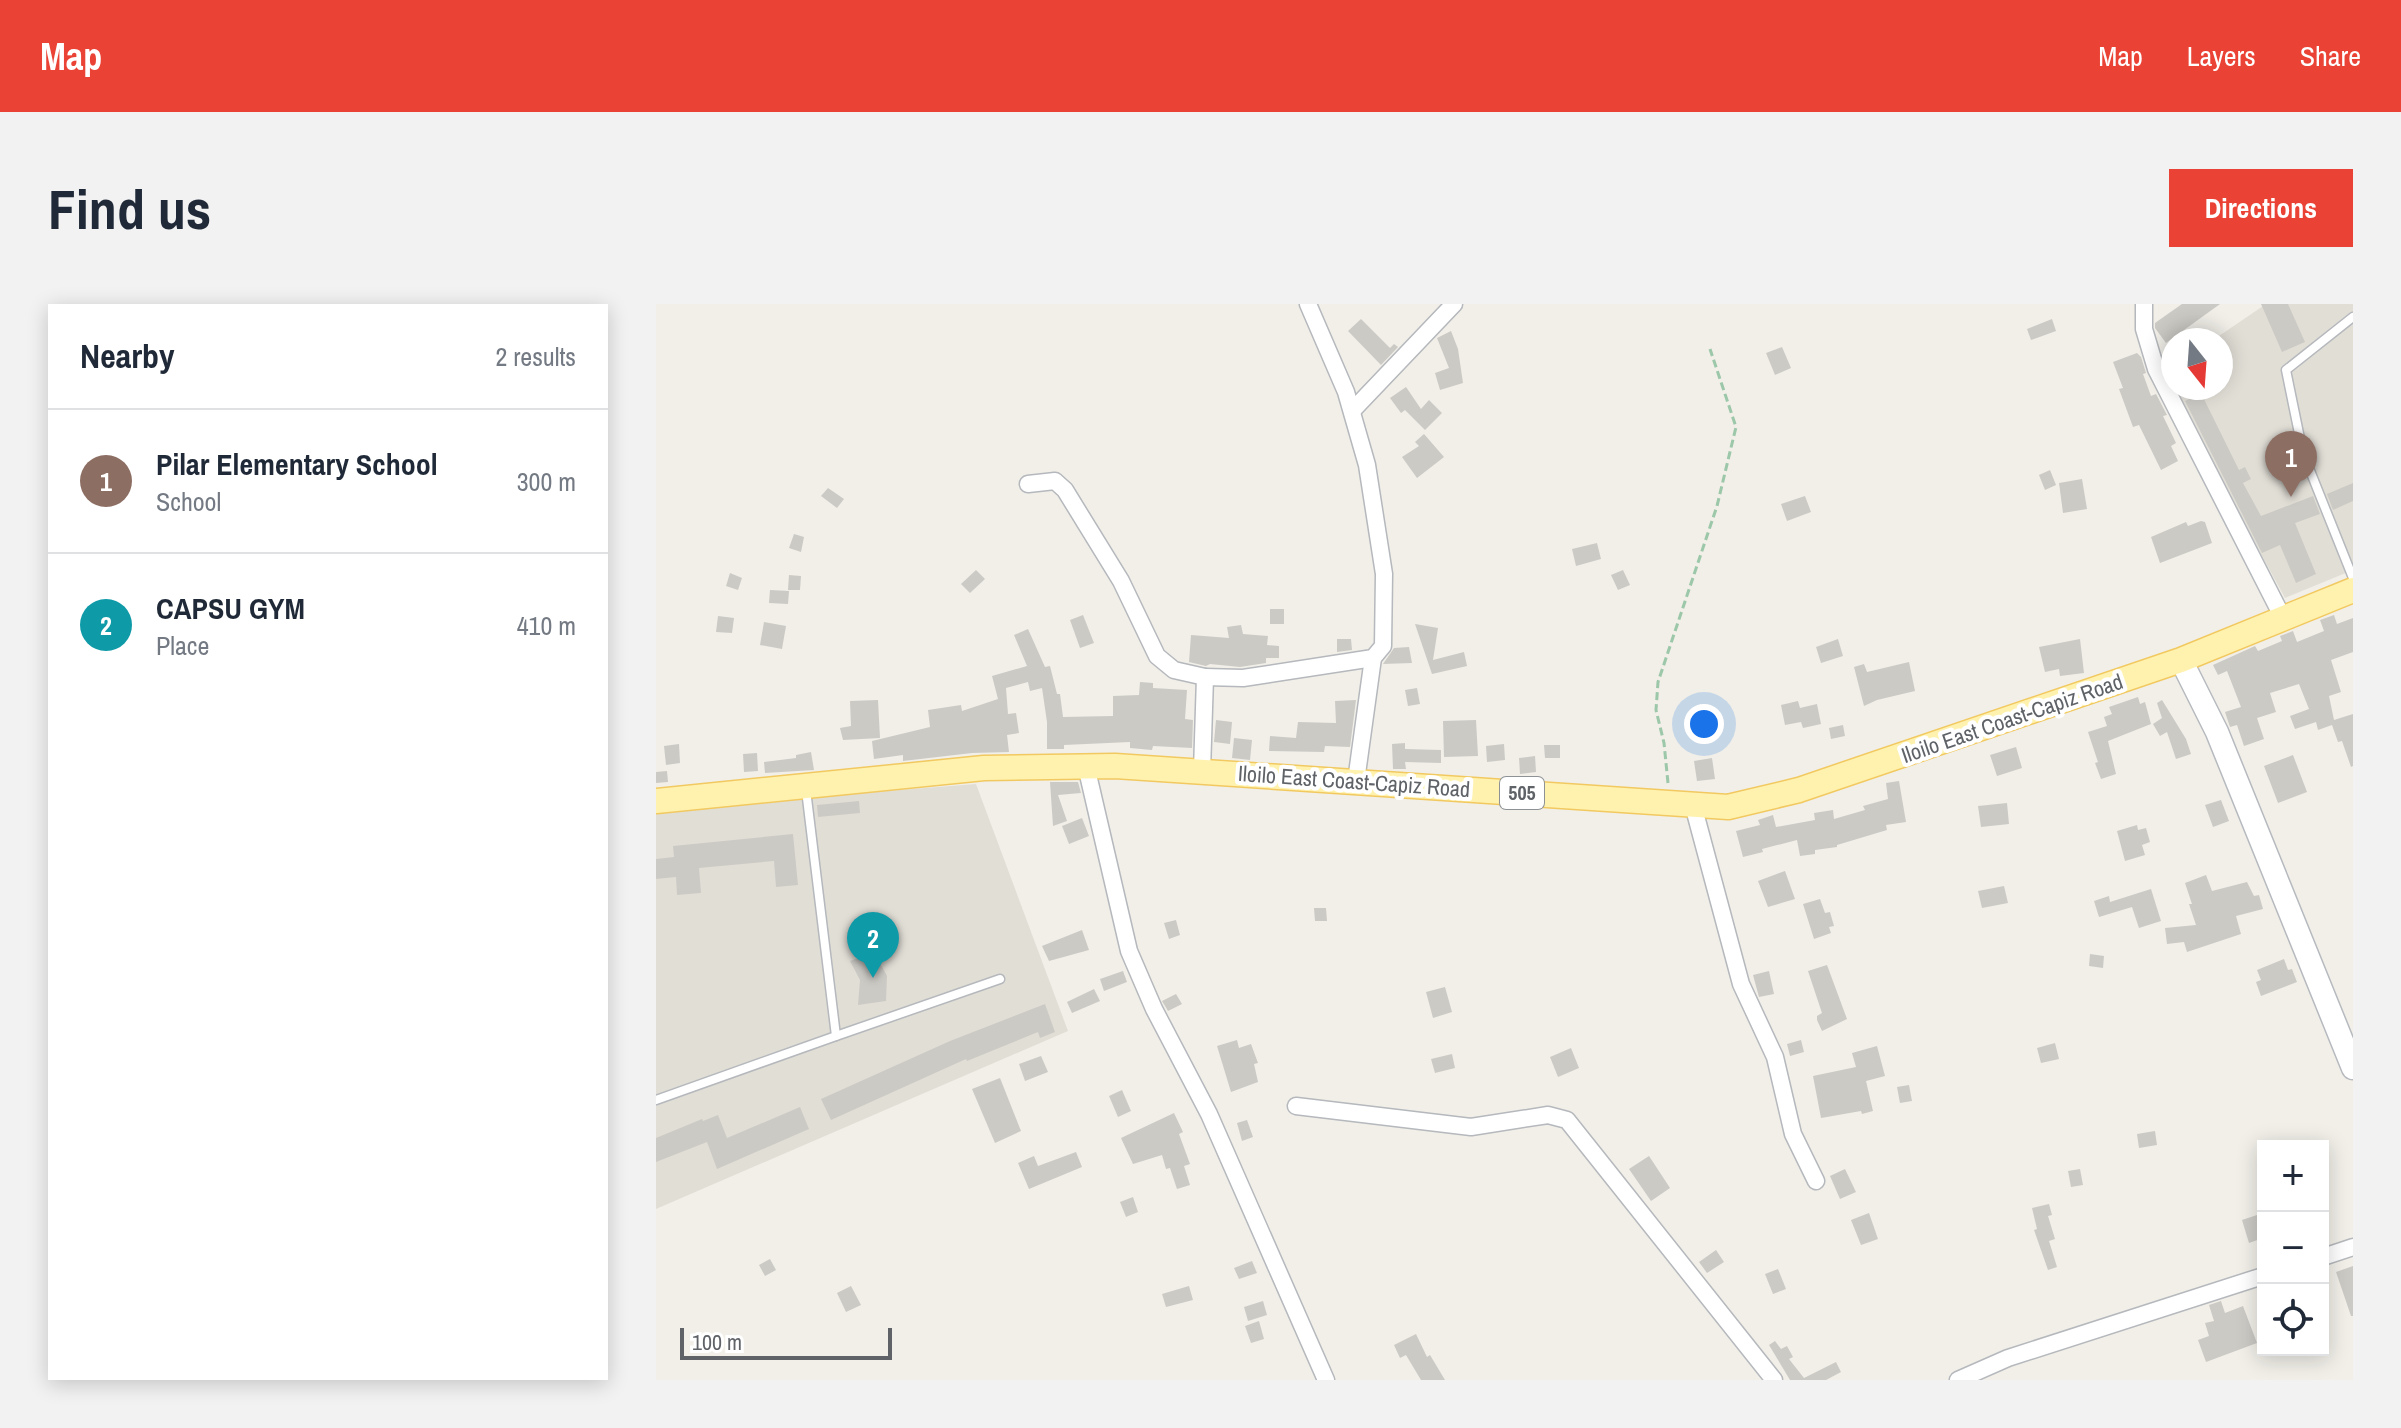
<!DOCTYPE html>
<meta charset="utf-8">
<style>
body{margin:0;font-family:"Archivo Narrow",sans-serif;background:#f2f2f3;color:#1f2937}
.controls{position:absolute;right:24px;bottom:24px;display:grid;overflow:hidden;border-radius:0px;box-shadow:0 4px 20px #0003}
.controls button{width:72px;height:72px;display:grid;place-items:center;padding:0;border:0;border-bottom:2px solid #e0e1e3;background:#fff;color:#1f2937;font:40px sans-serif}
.compass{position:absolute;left:1505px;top:24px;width:72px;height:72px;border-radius:50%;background:#fff;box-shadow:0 4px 20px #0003;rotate:163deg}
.scale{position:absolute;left:24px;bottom:20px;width:212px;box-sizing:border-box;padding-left:8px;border:4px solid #5f6368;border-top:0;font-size:22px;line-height:28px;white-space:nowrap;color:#5f6368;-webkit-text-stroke:6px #fff;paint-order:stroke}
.you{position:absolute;left:1048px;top:420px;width:28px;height:28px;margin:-20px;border:6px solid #fff;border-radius:50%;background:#1a73e8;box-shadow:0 0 0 12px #1a73e833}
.badge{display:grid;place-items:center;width:52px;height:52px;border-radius:50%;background:#ea4335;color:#fff;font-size:26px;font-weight:700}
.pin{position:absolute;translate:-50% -66px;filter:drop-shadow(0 2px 4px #0008)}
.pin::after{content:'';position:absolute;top:42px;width:28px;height:24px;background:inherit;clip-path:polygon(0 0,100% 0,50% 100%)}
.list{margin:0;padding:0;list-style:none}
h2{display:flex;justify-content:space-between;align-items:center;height:104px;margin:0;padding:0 32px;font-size:34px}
h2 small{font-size:26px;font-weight:400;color:#747a83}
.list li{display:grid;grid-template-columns:52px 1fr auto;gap:24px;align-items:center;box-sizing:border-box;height:144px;padding:0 32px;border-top:2px solid #e0e1e3}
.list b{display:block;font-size:30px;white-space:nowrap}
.list p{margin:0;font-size:26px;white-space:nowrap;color:#747a83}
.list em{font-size:26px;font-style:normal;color:#747a83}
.icon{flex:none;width:44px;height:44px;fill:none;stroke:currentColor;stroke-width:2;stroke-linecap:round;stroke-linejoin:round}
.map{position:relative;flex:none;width:1697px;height:1076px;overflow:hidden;border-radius:0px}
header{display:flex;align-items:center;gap:48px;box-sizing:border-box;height:112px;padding:0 40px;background:#ea4335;color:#fff}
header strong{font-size:38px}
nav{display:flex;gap:44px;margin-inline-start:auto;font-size:28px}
.intro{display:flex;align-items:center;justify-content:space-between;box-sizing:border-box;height:192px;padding:0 48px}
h1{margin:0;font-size:56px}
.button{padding:20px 36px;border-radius:0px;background:#ea4335;color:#fff;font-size:28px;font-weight:700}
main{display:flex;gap:48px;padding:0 48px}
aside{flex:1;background:#fff;border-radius:0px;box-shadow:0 4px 20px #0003}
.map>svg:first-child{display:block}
</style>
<header>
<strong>Map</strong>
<nav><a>Map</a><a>Layers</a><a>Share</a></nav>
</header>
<div class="intro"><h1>Find us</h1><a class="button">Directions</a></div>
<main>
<aside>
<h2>Nearby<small>2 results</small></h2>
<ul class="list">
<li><span class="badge" style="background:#8d6e63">1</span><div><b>Pilar Elementary School</b><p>School</p></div><em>300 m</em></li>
<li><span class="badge" style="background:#0f9aa8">2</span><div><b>CAPSU GYM</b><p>Place</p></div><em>410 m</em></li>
</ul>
</aside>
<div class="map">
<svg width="1697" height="1076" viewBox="0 0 1697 1076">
<rect width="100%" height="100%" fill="#f1efe8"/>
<g fill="#e1ded6">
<path d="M1610,0H1697V266L1629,294L1534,120L1517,84H1565V36H1557Z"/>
<path d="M320,480L412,727L0,905V510L141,494Z"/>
</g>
<g fill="#cccac5">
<path d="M1526,0H1564L1510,39L1499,24V19Z"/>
<path d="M1605,0H1632L1649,38L1626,48Z"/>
<path d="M705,15L734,44L738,40L742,43L725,61L692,27Z"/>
<path d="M1396,15L1400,27L1375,36L1371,25Z"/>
<path d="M795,27L802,45L807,79L784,86L779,69L793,64L781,34Z"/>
<path d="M1126,43L1135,64L1119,71L1110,49Z"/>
<path d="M1481,49L1485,53L1490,69L1487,70L1495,92L1500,90L1511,111L1507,112L1520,139L1515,142L1522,157L1505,166L1483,121L1477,123L1463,85L1467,84L1457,58Z"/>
<path d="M750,83L765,105L773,96L786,109L769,126L749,106L745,109L734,94Z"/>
<path d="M1545,89L1583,166L1589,163L1595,175L1587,179L1605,212L1657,192L1664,210L1639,219L1660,270L1640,279L1624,241L1606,249L1529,97Z"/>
<path d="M768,130L788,153L761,174L746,153L763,142L759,138Z"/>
<path d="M1394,166L1400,181L1389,186L1383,171Z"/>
<path d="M1426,175L1431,205L1407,209L1403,179Z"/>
<path d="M1697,179V197L1677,206L1671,190Z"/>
<path d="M172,184L188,195L181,204L165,192Z"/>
<path d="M1149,192L1155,208L1131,217L1125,200Z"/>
<path d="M1545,217L1549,218L1556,239L1504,259L1495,233L1530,218L1532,222Z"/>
<path d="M138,230L148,233L145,248L133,244Z"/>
<path d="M941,239L945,255L920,262L916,245Z"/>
<path d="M320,266L329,275L314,289L305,280Z"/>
<path d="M967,266L974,281L962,286L955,271Z"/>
<path d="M74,269L86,274L82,286L70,282Z"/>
<path d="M133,271L145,272L144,286H132Z"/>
<path d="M114,286L133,287L132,300L113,299Z"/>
<rect x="614" y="305" width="14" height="15"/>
<path d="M427,311L438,339L424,344L414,316Z"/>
<path d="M1678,311L1681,320L1697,314V348L1675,356L1685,388L1673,392L1678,416L1697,410V462L1695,463L1686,437L1682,438L1676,421L1662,426L1660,418L1639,425L1634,412L1653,405L1643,380L1614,389L1620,408L1601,414L1608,435L1588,442L1581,421L1574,423L1569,408L1585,403L1571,367L1562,371L1557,361L1599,342L1602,347L1626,337L1624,332L1637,327L1641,338L1668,327L1664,316Z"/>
<path d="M62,312L78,314L76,329L60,328Z"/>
<path d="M108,318L130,322L126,345L104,341Z"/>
<path d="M759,320L782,324L777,356L808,348L811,362L776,370Z"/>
<path d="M585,321L587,330L612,332L611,341L623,342V354H610V359L584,363L554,360L550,362L533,358L535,331L573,334L571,323Z"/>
<path d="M372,325L389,363L394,362L401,390H404L407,413L457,412V392L483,391L484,378L497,379V384L531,386L529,415L537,416L536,444L497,442L496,446L474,444V438L408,441V445H391V418L386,384L374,387L372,378L350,384L352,410L360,409L363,429L351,431L353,448L316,449L247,457V451L218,455L216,437L274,423L272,406L305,401L306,407L342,395L336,372L371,362L358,331Z"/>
<path d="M681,335H695L696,346L681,348Z"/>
<path d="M1182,335L1187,352L1165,359L1160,343Z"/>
<path d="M1424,335L1428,369L1404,372L1403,365L1389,368L1383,343Z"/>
<path d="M753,343L756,359L727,360L738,344Z"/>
<path d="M1253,358L1259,387L1221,396L1208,402L1198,363L1208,360L1211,368Z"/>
<path d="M761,384L764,400L752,402L749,386Z"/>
<path d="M1482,393L1484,400L1489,398L1495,420L1452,437L1460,470L1445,475L1439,459L1442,458L1432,428L1451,422L1448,413L1456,410L1453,403Z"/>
<path d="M222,396L224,434L187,436L184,424L195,422L194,397Z"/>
<path d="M700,396L694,443L669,442L668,448L613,447L614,432L640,434L642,418L680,419L679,397Z"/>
<path d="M1506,396L1530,435L1535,450L1520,455L1511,428L1504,432L1497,420L1506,414L1501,399Z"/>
<path d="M1142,397L1144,404L1161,400L1165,420L1147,424L1145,418L1129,421L1125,401Z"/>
<path d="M560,416L576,418L574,440L558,438Z"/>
<path d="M820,416L822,452L788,453L787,417Z"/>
<path d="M1187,421L1189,432L1175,435L1173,424Z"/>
<path d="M578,434L596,436L594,456L576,454Z"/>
<path d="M749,439V445L785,446V459L749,458L750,465H737L736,440Z"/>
<path d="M23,440L24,459L10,461L8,442Z"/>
<path d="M848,440L849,456L831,458L830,442Z"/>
<path d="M888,441H904V454H889Z"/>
<path d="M1360,443L1366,464L1341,472L1334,451Z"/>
<path d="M155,448L158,466L109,469L108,458L140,454V451Z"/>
<path d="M101,449L102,467L88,468L87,450Z"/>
<path d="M1637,451L1651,488L1622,499L1608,462Z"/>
<path d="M879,452L880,468L864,470L863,454Z"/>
<path d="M1056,454L1059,475L1041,477L1038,457Z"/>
<path d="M11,467L12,478L0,479V468Z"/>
<path d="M1243,477L1250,518L1230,521L1231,526L1181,541V543L1159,546V550L1144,552L1141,536L1106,545L1107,548L1087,553L1080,527L1104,521L1102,516L1117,511L1120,523L1159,516L1158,509L1177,506L1178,515L1209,506L1207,502L1232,495L1230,479Z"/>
<path d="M394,478H422L425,489L402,491L411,517L397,522Z"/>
<path d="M1565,496L1573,517L1557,523L1549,501Z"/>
<path d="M203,497L204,509L162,513L161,501Z"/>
<path d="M1351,499L1353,520L1325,523L1322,502Z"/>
<path d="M426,514L433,532L413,540L406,522Z"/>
<path d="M1481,521L1482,526L1490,524L1494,538L1486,541L1489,551L1469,557L1461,527Z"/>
<path d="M137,530L142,581L120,583L118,557L43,564L45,589L21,591L20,573L0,575V555L18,553L17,542Z"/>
<path d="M1129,567L1139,595L1112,603L1102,577Z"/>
<path d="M1550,571L1556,587L1591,578L1598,592L1603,591L1607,605L1580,612L1585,630L1531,648L1528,638L1511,640L1509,624L1540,621L1533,600H1536L1529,579Z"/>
<path d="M1348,582L1352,599L1326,604L1322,587Z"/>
<path d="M1495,585L1505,617L1483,624L1476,603L1443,613L1438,597L1453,592L1454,598Z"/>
<path d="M1164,595L1169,609L1174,608L1178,622L1173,623L1175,629L1158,635L1147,600Z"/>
<path d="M658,604H670L671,617H659Z"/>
<path d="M520,616L524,631L513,635L508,619Z"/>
<path d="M426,626L433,646L393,657L386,642Z"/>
<path d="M218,648L231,672L230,697L202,701L204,676L194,657Z"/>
<path d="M1434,650L1448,652L1447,664L1433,662Z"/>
<path d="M1628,655L1632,666L1636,665L1641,678L1605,692L1600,678L1605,676L1601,666Z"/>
<path d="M1171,661L1191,715L1166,727L1161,716V712L1166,709L1152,667Z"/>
<path d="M467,667L471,678L448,687L444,675Z"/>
<path d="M1113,667L1118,690L1103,693L1097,671Z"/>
<path d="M789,683L796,708L777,714L770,688Z"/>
<path d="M438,685L444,697L416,709L411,698Z"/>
<path d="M520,690L526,700L512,707L506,697Z"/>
<path d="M389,700L399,728L384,734L382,728L311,757L310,755L175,816L165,795L294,737Z"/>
<path d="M581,736L583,744L595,740L602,759L598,760L602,778L575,788L561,742Z"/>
<path d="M1145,736L1148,748L1134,752L1131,740Z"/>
<path d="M1399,739L1403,755L1385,759L1381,744Z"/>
<path d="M1221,742L1229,772L1210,777L1217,807L1206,810L1205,807L1165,814L1157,772L1200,763L1196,749Z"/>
<path d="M915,744L923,764L902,773L894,753Z"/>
<path d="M796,750L799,764L779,769L775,755Z"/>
<path d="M385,752L392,768L369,777L363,760Z"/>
<path d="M344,774L365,827L339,839L316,785Z"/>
<path d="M1253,781L1256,797L1244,799L1241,783Z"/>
<path d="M466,786L475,807L462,813L453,792Z"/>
<path d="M144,803L153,825L61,865L51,838L0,858V834L46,815L47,817L62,811L71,834Z"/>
<path d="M518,809L527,828L523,830L534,860L528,862L534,881L521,885L514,864L510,865L506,851L477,860L465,834Z"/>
<path d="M591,816L597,833L586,837L581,819Z"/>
<path d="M1499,827L1501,841L1483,844L1481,830Z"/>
<path d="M420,848L426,863L373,885L362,859L378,852L382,862Z"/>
<path d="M993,852L1014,884L995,897L973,865Z"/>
<path d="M1189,865L1200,888L1184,895L1174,872Z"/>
<path d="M1424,865L1427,881L1415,883L1412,867Z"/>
<path d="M477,893L482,908L470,913L464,898Z"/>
<path d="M1393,900L1396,911L1392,912L1399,935L1393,937L1401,963L1392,966L1378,926L1381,925L1376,904Z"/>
<path d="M1213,909L1222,935L1205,941L1195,916Z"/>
<path d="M1607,909V934L1593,939L1586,916Z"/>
<path d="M1060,946L1068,958L1051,969L1043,958Z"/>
<path d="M114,955L120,966L109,972L103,961Z"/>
<path d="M596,957L601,969L583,975L578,964Z"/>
<path d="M1697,962V1012H1695L1680,968Z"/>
<path d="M1122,965L1130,985L1117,990L1109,970Z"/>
<path d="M195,982L205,1001L190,1008L181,989Z"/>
<path d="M533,982L537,996L510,1003L506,990Z"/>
<path d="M607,997L611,1011L592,1017L588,1003Z"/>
<path d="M1565,997L1569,1009L1587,1002L1601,1039L1550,1058L1542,1036L1553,1032L1549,1019L1558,1017L1553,1001Z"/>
<path d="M603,1017L608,1035L595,1039L589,1022Z"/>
<path d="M760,1030L771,1053L774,1051L789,1076H765L750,1051L744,1054L738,1041Z"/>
<path d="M1119,1037L1125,1045L1131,1042L1137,1053L1133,1055L1148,1074L1180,1058L1185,1068L1170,1076H1134L1113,1041Z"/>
</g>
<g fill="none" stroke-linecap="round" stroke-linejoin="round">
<g stroke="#b5b8bc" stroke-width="11">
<g id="lane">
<path d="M1697,13L1630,66L1647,149L1697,274"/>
<path d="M180,732L344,675"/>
<path d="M0,796L180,732L150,486"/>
</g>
</g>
<g stroke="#b5b8bc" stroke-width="19">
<g id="street">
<path d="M1488,0V25L1500,65L1627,314"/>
<path d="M696,107L798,0"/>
<path d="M372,180L399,177L409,186L465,277L501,352L518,366L549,373"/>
<path d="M430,462L473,647L498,705L553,810L670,1076"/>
<path d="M546,467L549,373L587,374L717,354L727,342L728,270L711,161L690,88L652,0"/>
<path d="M700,477L717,354"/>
<path d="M1037,501L1085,680L1119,753L1137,830L1160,877"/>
<path d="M640,802L815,823L892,811L911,816L1118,1076"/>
<path d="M1667,953L1697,943"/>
<path d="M1302,1076L1352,1054L1607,972"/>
</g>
</g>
<g stroke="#b6babf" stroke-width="25">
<path id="secondary" d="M1525,356L1561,428L1697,764"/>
</g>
<g stroke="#f2c960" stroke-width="27">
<path id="primary" d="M0,497L328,464L459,462L1072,503L1143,486L1525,356L1697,286"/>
</g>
<path stroke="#9cc7a9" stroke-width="3" stroke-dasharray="8 4" stroke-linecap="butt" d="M1012,479L1008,439L1000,406L1002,378L1061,202L1080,123L1054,45"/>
<use href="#lane" stroke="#fff" stroke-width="8"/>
<use href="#street" stroke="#fff" stroke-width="16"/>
<use href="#secondary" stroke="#fff" stroke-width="22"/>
<use href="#primary" stroke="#fff2af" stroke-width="24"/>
</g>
<g text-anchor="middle" stroke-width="8" stroke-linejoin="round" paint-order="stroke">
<rect fill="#fff" stroke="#8f9295" stroke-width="2" x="844" y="473" width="44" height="32" rx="6"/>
<g font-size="20" font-weight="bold" fill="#5f6368">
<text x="866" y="496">505</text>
</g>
<g font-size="22" fill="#5f6368" stroke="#fff">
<text transform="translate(1356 414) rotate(-19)" y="8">Iloilo East Coast-Capiz Road</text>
<text transform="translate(698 477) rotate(4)" y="8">Iloilo East Coast-Capiz Road</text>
</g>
</g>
</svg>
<div class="controls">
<button>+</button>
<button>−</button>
<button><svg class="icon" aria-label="locate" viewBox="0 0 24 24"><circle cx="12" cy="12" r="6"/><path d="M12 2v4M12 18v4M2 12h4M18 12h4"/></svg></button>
</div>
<svg class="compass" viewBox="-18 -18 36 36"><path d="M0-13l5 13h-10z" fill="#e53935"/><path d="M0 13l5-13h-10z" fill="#747a83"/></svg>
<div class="scale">100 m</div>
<div class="you"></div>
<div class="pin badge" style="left:1635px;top:193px;background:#8d6e63">1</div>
<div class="pin badge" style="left:217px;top:674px;background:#0f9aa8">2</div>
</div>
</main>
